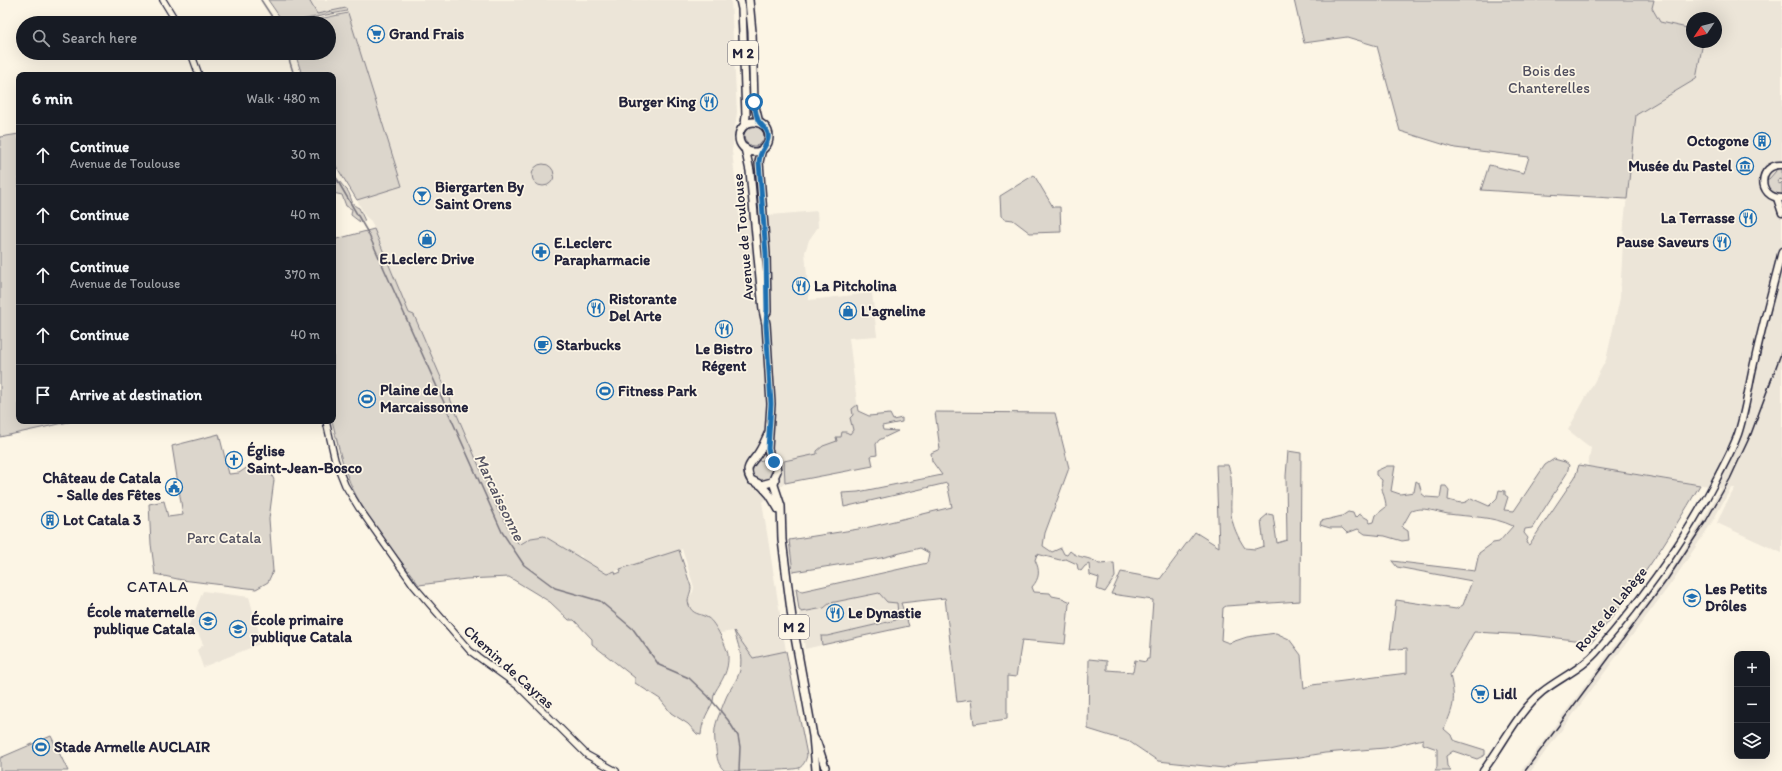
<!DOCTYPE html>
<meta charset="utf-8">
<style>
body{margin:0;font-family:Itim,sans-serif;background:#242831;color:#f1f3f6}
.controls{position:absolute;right:12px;bottom:12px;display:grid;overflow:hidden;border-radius:8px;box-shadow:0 4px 16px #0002}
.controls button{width:36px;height:36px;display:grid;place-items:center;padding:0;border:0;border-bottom:1px solid #363941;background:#171b24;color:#f1f3f6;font:20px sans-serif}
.compass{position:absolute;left:1686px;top:12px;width:36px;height:36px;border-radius:50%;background:#171b24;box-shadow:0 4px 16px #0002;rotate:235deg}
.stop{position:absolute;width:12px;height:12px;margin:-9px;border:3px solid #1f6fb2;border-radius:50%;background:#fff}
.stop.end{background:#1f6fb2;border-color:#fff;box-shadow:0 1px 4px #0008}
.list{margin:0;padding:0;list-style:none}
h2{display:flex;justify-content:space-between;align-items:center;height:52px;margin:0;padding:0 16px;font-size:17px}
h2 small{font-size:13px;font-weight:400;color:#9ea1a6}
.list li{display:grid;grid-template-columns:26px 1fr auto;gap:12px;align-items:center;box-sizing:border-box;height:60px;padding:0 16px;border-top:1px solid #363941}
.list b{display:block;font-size:15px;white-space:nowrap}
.list p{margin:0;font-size:13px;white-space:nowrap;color:#9ea1a6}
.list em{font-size:13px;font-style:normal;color:#9ea1a6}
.icon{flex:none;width:22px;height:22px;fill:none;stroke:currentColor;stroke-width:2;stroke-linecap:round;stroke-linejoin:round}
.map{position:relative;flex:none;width:1782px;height:771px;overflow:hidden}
.search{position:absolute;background:#171b24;box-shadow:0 4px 16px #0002;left:16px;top:16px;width:320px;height:44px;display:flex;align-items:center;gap:10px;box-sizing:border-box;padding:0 14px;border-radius:22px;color:#9ea1a6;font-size:15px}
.panel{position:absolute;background:#171b24;box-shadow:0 4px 16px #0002;left:16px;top:72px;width:320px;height:352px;border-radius:8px}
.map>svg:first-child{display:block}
</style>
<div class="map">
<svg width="1782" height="771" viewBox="0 0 1782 771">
<rect width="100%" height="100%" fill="#fcf5e5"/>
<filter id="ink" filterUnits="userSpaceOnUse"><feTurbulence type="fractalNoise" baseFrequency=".025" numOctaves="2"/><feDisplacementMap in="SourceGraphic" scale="8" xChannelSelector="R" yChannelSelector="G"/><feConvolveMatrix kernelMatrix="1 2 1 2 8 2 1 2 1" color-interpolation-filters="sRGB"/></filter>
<g filter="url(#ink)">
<g fill="#ece5d8">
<path d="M309,0H731L737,112L732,151L739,215H771L817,211L818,227L809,240L805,252L809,300L872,293L877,336L849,338L858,411L865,415L849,450L784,461L785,483L762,502L786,651L753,658L734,631L720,633L710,619L693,612L689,606L687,600L693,592L694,587L682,549L607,574L583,559L581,555L578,556L544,536L531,538L519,545L498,510L414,315L409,313L371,221L365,216L357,200L402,186L346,9L317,14Z"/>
<path d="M1654,0H1782V553L1717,523L1724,507L1735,488H1731L1711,524L1672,582L1531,771H1521L1666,577L1703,520L1721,488L1588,466L1591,448L1568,430L1606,360L1620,298L1624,223L1636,115L1696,79L1703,42H1716V18H1692V29L1660,22L1652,8Z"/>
<path d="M203,591L249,597L262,643L203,667L197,650L204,644H203L198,633L187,630Z"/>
<path d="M879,593L887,602H897L898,614L896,620L821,637L822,645L805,649L799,610L802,612L824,608L830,603Z"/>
</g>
<g fill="#dcd6cc" stroke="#7f7c84">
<path d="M268,0H309L317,14L346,8L347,11L284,23Z"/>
<path d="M1294,0H1654L1652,8L1660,22L1692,29V42H1703L1696,79L1636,115L1627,199L1481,190L1489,165L1524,173L1529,157L1455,148L1400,131L1377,46L1347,37L1304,43Z"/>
<path d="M348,13L402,186L357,200L333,161V75H302L295,53H329V23H300Z"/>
<circle cx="754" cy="136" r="10"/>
<path d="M19,134V421H73L0,437V137Z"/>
<circle cx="543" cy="175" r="11"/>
<path d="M1775,168H1782V180L1779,179L1777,182L1780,184L1782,182V195L1774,193L1768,189L1766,179H1769L1776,171Z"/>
<path d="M333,172C337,179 341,184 347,190C352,196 350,205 359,208L365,221L360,222L351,215L352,209L346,206L342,195L333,193Z"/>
<path d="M1034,175L1053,207H1060L1061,232L1030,233L1013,220L1005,219L1001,216L1000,196Z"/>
<path d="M374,229L409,313L414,315L498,510L519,545L531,538L544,536L607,574L615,571L616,574L621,572L620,569L679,550L691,587C691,594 686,599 689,605C692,615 700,613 708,618C715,622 727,647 728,655C729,671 722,680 715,692C713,696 714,700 712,704C706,715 702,722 701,735L697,734L688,724L671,713L660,699L635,683V678L592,644V639L574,620H569L550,602L509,577L466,579L419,585C395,552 361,514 347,475C340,457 337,439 332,421H333V240Z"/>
<path d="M857,405L858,411L869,416L890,414L893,420L902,418V422L882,426L883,430L898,431L879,440L876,444L877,455L871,456L873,466L785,483L784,461L817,454V451L823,446L837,441L836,437H841L842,432H846L850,434L853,430L850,418L853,415L852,409Z"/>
<path d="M935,412L1055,413L1069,468L1045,533L1043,546L1052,552L1061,548L1064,554L1067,555L1070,551C1078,559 1090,556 1099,564L1114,563L1115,577L1105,592L1097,589L1099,578L1090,575L1089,564L1085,566L1081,571L1078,569L1077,564L1066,559L1060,560L1037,554L1035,560C1040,570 1040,578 1032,587L1034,592L1050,593L1052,596L1062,598L1071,602L1069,604L1065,644L1022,640L1016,677L1007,676V719L974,724L971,700L957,702L945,598L901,603L909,626L822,645L821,636H827L896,620L898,614L897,603L887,602L879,593L830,603L824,608L802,612L799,610L796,588L802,591L927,563L929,553L920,548L881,558L793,572L789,540L865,528L952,507L947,483L844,507L842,493L858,492L942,475L932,461L931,453L940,449Z"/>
<path d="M219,434L229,474L239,473L248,467L268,466L274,480L269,519L273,571L268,582L256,589L182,580L155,574L151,544L149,504L164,501L168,517L183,515L172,446Z"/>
<path d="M1288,451L1301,453L1300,601L1226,606L1223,608L1221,640L1229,643L1247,637L1276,633L1289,639L1301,655L1304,689L1312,685L1407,673V648L1390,650L1396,600L1456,609L1463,605L1472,581L1397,567L1392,561L1475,571L1479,553L1493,543L1499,542L1513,526C1493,516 1469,517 1448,514C1436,512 1423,506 1411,511L1402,527L1408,531L1409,540L1402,541L1385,536L1365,534L1358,529L1347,533L1342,528H1330L1320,525L1321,521L1342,516L1348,512L1353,513L1355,518L1359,514L1368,519L1370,523L1374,522L1376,515L1386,507C1386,497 1380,490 1382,480L1376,475V471L1387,466H1395L1391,491L1400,494L1414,492L1416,481L1419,483L1422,494L1426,497L1440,498L1442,486H1446L1449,490L1448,500C1457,502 1464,506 1471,498L1489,506L1497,498L1499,490L1505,491V495L1508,497L1504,510L1514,511L1545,465L1554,459L1565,462L1569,465L1567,473L1532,528L1525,529L1524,533L1528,538L1526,543L1529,545L1575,477L1579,465L1700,485C1668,540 1633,593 1592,642L1531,635L1474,632L1450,675C1456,701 1454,706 1444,729L1451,735L1453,740L1485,750V755L1477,759L1453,751L1446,756L1447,766L1451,771H1435L1437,767V749L1423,744V739L1385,748L1325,753L1294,758L1236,763L1224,768L1158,761L1130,742L1088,729L1089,659L1107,661V670L1133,672L1135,660L1146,662L1147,659H1149L1153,600L1111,594L1121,572L1160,579L1195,532L1219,547L1216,465H1228C1234,480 1230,496 1231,513C1232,525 1238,538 1245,548L1255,549L1264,546L1261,520L1268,514L1273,515L1277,543L1287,540L1286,476Z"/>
<circle cx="763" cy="471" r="11"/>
<path d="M734,631L753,658L786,651L807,755C806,760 804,765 799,768C787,771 741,771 725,771C718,765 717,759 716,749C712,726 717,721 725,700C729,689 737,682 740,670C743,656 738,644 734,631Z"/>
<path d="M51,736L68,771H0V758Z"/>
</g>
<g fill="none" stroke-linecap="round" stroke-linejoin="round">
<g stroke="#78757e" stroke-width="1.5">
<path d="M261,0L276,23"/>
<path d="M287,53L294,75"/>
<path d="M333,173L368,233L502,532L524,565L555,588L600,601L633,629L659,665L689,678L708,696L728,720L738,736L740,747L739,771"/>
</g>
<g stroke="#22223b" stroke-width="8">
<g id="tertiary">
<path d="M163,0L177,23"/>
<path d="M191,53L199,75"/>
<path d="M326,421L335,460L345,485L359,508L414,586L470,651L518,686L587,755L616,771"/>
</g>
</g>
<g stroke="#22223b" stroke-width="9">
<g id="secondary">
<path d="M1782,165C1758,163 1756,198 1782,198"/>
<path d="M1777,198L1782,213"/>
<path d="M1483,771C1503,745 1517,713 1542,692C1561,677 1584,668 1599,649C1643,598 1684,541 1715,482C1723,466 1732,451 1738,434C1746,410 1749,383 1755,359C1763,322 1773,287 1782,251"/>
</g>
</g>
<g stroke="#22223b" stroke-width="10">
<g id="primary">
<path d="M740,0L742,9L746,115L745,125"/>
<path d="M749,0L752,32L754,102L759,123"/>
<circle cx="754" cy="137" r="15"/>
<path d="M745,148L750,171L763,310L766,324L771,404L768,449L771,459L776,465L777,471L772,482L761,485L751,480C743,467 753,462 759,452C763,446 766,438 769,432"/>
<path d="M762,149L759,162L766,254L767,312"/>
<path d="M775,479L774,485L781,506L782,540L793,626L813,736L816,770"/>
<path d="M761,485L770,495L779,510"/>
<path d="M814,738L817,743L825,767"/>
</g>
</g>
<use href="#tertiary" stroke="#fcf5e5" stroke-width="5.5"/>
<use href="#secondary" stroke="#fcf5e5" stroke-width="6"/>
<use href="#primary" stroke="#fcf5e5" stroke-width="7"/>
<path stroke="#22223b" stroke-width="1.5" d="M1525,771L1667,580L1706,521L1730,479L1751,434L1782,351"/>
</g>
</g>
<g fill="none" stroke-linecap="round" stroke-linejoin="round" filter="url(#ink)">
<path stroke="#1f6fb2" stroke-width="5" d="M754,102C755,108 756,115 758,120C761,127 770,129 768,139C766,148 760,149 759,162L766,254L767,310L766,324L771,404L768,449L771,459L774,462"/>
</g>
<defs>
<g id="supermarket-ring" transform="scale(0.9)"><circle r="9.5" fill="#fcf5e5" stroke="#1f6fb2" stroke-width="1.5"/><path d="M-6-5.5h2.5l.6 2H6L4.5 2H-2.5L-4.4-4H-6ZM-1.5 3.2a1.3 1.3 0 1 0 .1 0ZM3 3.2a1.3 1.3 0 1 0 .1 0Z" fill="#1f6fb2"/></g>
<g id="restaurant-ring" transform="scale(0.9)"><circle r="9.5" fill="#fcf5e5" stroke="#1f6fb2" stroke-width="1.5"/><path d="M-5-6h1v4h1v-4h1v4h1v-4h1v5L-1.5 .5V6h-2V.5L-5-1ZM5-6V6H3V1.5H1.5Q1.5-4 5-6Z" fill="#1f6fb2"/></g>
<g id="building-ring" transform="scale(0.9)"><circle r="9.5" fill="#fcf5e5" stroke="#1f6fb2" stroke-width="1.5"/><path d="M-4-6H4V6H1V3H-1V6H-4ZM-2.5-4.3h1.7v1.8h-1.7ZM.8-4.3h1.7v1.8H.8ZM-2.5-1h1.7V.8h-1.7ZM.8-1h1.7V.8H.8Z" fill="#1f6fb2"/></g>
<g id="museum-ring" transform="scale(0.9)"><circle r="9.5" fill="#fcf5e5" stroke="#1f6fb2" stroke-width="1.5"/><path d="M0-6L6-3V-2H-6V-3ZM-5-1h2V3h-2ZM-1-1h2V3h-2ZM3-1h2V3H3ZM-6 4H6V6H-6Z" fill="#1f6fb2"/></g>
<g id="bar-ring" transform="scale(0.9)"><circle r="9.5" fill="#fcf5e5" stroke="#1f6fb2" stroke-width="1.5"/><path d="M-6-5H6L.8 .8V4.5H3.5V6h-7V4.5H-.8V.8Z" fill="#1f6fb2"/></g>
<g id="shop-ring" transform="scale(0.9)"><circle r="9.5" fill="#fcf5e5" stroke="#1f6fb2" stroke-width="1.5"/><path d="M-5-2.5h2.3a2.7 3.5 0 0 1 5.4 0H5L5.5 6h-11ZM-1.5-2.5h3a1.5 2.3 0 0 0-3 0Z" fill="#1f6fb2"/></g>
<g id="pharmacy-ring" transform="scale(0.9)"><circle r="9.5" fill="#fcf5e5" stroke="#1f6fb2" stroke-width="1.5"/><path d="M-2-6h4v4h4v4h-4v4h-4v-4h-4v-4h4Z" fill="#1f6fb2"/></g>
<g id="cafe-ring" transform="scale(0.9)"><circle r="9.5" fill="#fcf5e5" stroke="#1f6fb2" stroke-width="1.5"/><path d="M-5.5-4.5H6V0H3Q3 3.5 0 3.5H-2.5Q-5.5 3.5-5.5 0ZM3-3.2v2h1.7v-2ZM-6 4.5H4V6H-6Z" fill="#1f6fb2"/></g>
<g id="stadium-ring" transform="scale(0.9)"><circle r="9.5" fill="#fcf5e5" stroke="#1f6fb2" stroke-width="1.5"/><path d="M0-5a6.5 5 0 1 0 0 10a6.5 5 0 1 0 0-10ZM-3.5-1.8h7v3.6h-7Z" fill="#1f6fb2"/></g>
<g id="church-ring" transform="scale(0.9)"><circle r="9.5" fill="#fcf5e5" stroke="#1f6fb2" stroke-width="1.5"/><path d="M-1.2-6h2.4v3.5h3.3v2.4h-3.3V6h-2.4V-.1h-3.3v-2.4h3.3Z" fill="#1f6fb2"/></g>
<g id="civic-ring" transform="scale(0.9)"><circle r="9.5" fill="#fcf5e5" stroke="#1f6fb2" stroke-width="1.5"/><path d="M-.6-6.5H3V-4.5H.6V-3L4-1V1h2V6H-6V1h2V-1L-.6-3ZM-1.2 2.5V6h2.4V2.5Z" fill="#1f6fb2"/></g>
<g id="school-ring" transform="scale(0.9)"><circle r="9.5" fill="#fcf5e5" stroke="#1f6fb2" stroke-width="1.5"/><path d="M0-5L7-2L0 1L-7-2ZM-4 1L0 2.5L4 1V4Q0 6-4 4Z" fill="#1f6fb2"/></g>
</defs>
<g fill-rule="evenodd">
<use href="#supermarket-ring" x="376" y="34"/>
<use href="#restaurant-ring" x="709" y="102"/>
<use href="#building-ring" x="1762" y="141"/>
<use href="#museum-ring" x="1745" y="166"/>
<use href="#bar-ring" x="422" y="196"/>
<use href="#restaurant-ring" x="1748" y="218"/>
<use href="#shop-ring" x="427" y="239"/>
<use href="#restaurant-ring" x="1722" y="242"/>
<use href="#pharmacy-ring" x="541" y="252"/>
<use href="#restaurant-ring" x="801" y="286"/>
<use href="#restaurant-ring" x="596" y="308"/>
<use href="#shop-ring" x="848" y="311"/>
<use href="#restaurant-ring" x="724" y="329"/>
<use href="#cafe-ring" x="543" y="345"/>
<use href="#stadium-ring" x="605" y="391"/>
<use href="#stadium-ring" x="367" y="399"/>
<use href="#church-ring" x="234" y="460"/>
<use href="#civic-ring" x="174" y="487"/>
<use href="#building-ring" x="50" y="520"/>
<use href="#school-ring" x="1692" y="598"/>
<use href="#restaurant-ring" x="835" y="613"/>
<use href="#school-ring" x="208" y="621"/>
<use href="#school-ring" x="238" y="629"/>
<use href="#supermarket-ring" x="1480" y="694"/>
<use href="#stadium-ring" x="41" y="747"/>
</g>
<g text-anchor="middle" stroke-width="3.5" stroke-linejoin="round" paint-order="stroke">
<g fill="#fcf5e5" stroke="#63616e" stroke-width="1">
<rect x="728" y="41" width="30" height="24" rx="3"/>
<rect x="779" y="615" width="30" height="24" rx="3"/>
</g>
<g font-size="14" font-weight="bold" fill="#22223b">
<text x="743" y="58">M 2</text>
<text x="794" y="632">M 2</text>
</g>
<g font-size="15" font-weight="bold" fill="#22223b" stroke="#fcf5e5" text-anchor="start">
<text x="389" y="39">Grand Frais</text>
<text x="696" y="107" text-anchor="end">Burger King</text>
<text x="1749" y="146" text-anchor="end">Octogone</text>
<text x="1732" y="171" text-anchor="end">Musée du Pastel</text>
<text x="435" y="192">Biergarten By<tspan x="435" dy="17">Saint Orens</tspan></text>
<text x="1735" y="223" text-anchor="end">La Terrasse</text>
<text x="1709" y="247" text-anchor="end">Pause Saveurs</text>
<text x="554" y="248">E.Leclerc<tspan x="554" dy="17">Parapharmacie</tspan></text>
<text x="427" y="264" text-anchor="middle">E.Leclerc Drive</text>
<text x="814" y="291">La Pitcholina</text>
<text x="609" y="304">Ristorante<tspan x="609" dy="17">Del Arte</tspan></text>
<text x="861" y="316">L'agneline</text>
<text x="556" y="350">Starbucks</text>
<text x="724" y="354" text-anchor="middle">Le Bistro<tspan x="724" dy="17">Régent</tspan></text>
<text x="380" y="395">Plaine de la<tspan x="380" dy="17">Marcaissonne</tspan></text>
<text x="618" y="396">Fitness Park</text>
<text x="247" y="456">Église<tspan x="247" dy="17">Saint-Jean-Bosco</tspan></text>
<text x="161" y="483" text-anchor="end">Château de Catala<tspan x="161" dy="17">- Salle des Fêtes</tspan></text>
<text x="63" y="525">Lot Catala 3</text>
<text x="1705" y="594">Les Petits<tspan x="1705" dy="17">Drôles</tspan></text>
<text x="195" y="617" text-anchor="end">École maternelle<tspan x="195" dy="17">publique Catala</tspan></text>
<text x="848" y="618">Le Dynastie</text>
<text x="251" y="625">École primaire<tspan x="251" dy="17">publique Catala</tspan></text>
<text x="1493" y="699">Lidl</text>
<text x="54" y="752">Stade Armelle AUCLAIR</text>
</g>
<g font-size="15" fill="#504f5f" stroke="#fcf5e5">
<text x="1549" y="76">Bois des<tspan x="1549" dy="17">Chanterelles</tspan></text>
<text x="224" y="543">Parc Catala</text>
</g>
<g font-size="15" fill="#22223b" stroke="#fcf5e5">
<text transform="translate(743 237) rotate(-95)" y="5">Avenue de Toulouse</text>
<text transform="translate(1611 609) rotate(-51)" y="5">Route de Labège</text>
<text transform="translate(509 667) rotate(42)" y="5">Chemin de Cayras</text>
</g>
<g font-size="16" font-style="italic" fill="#545362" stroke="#fcf5e5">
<text transform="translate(500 497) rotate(64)" y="6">Marcaissonne</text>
</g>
<g font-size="16" letter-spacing="1" fill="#22223b" stroke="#fcf5e5">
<text x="158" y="592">CATALA</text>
</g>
</g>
</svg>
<div class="controls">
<button>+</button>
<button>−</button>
<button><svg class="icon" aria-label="layers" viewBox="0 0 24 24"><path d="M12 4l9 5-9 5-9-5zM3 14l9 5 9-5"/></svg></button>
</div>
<svg class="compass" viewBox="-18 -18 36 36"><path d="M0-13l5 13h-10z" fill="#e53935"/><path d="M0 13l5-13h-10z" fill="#9ea1a6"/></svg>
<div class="stop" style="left:754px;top:102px"></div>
<div class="stop end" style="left:774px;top:462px"></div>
<div class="search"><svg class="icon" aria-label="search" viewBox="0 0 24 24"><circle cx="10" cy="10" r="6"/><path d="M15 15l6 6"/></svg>Search here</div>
<section class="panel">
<h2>6 min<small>Walk · 480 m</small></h2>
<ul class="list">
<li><svg class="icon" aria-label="ahead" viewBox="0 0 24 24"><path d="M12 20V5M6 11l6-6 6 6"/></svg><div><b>Continue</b><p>Avenue de Toulouse</p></div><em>30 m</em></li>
<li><svg class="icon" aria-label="ahead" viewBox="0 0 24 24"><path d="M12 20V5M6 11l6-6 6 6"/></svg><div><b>Continue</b></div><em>40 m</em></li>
<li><svg class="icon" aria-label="ahead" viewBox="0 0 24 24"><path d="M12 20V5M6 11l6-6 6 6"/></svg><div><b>Continue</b><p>Avenue de Toulouse</p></div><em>370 m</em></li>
<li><svg class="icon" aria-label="ahead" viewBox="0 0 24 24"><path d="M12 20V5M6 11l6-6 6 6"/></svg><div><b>Continue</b></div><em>40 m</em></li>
<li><svg class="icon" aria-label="arrive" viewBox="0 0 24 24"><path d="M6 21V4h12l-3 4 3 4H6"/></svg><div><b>Arrive at destination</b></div></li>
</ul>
</section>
</div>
